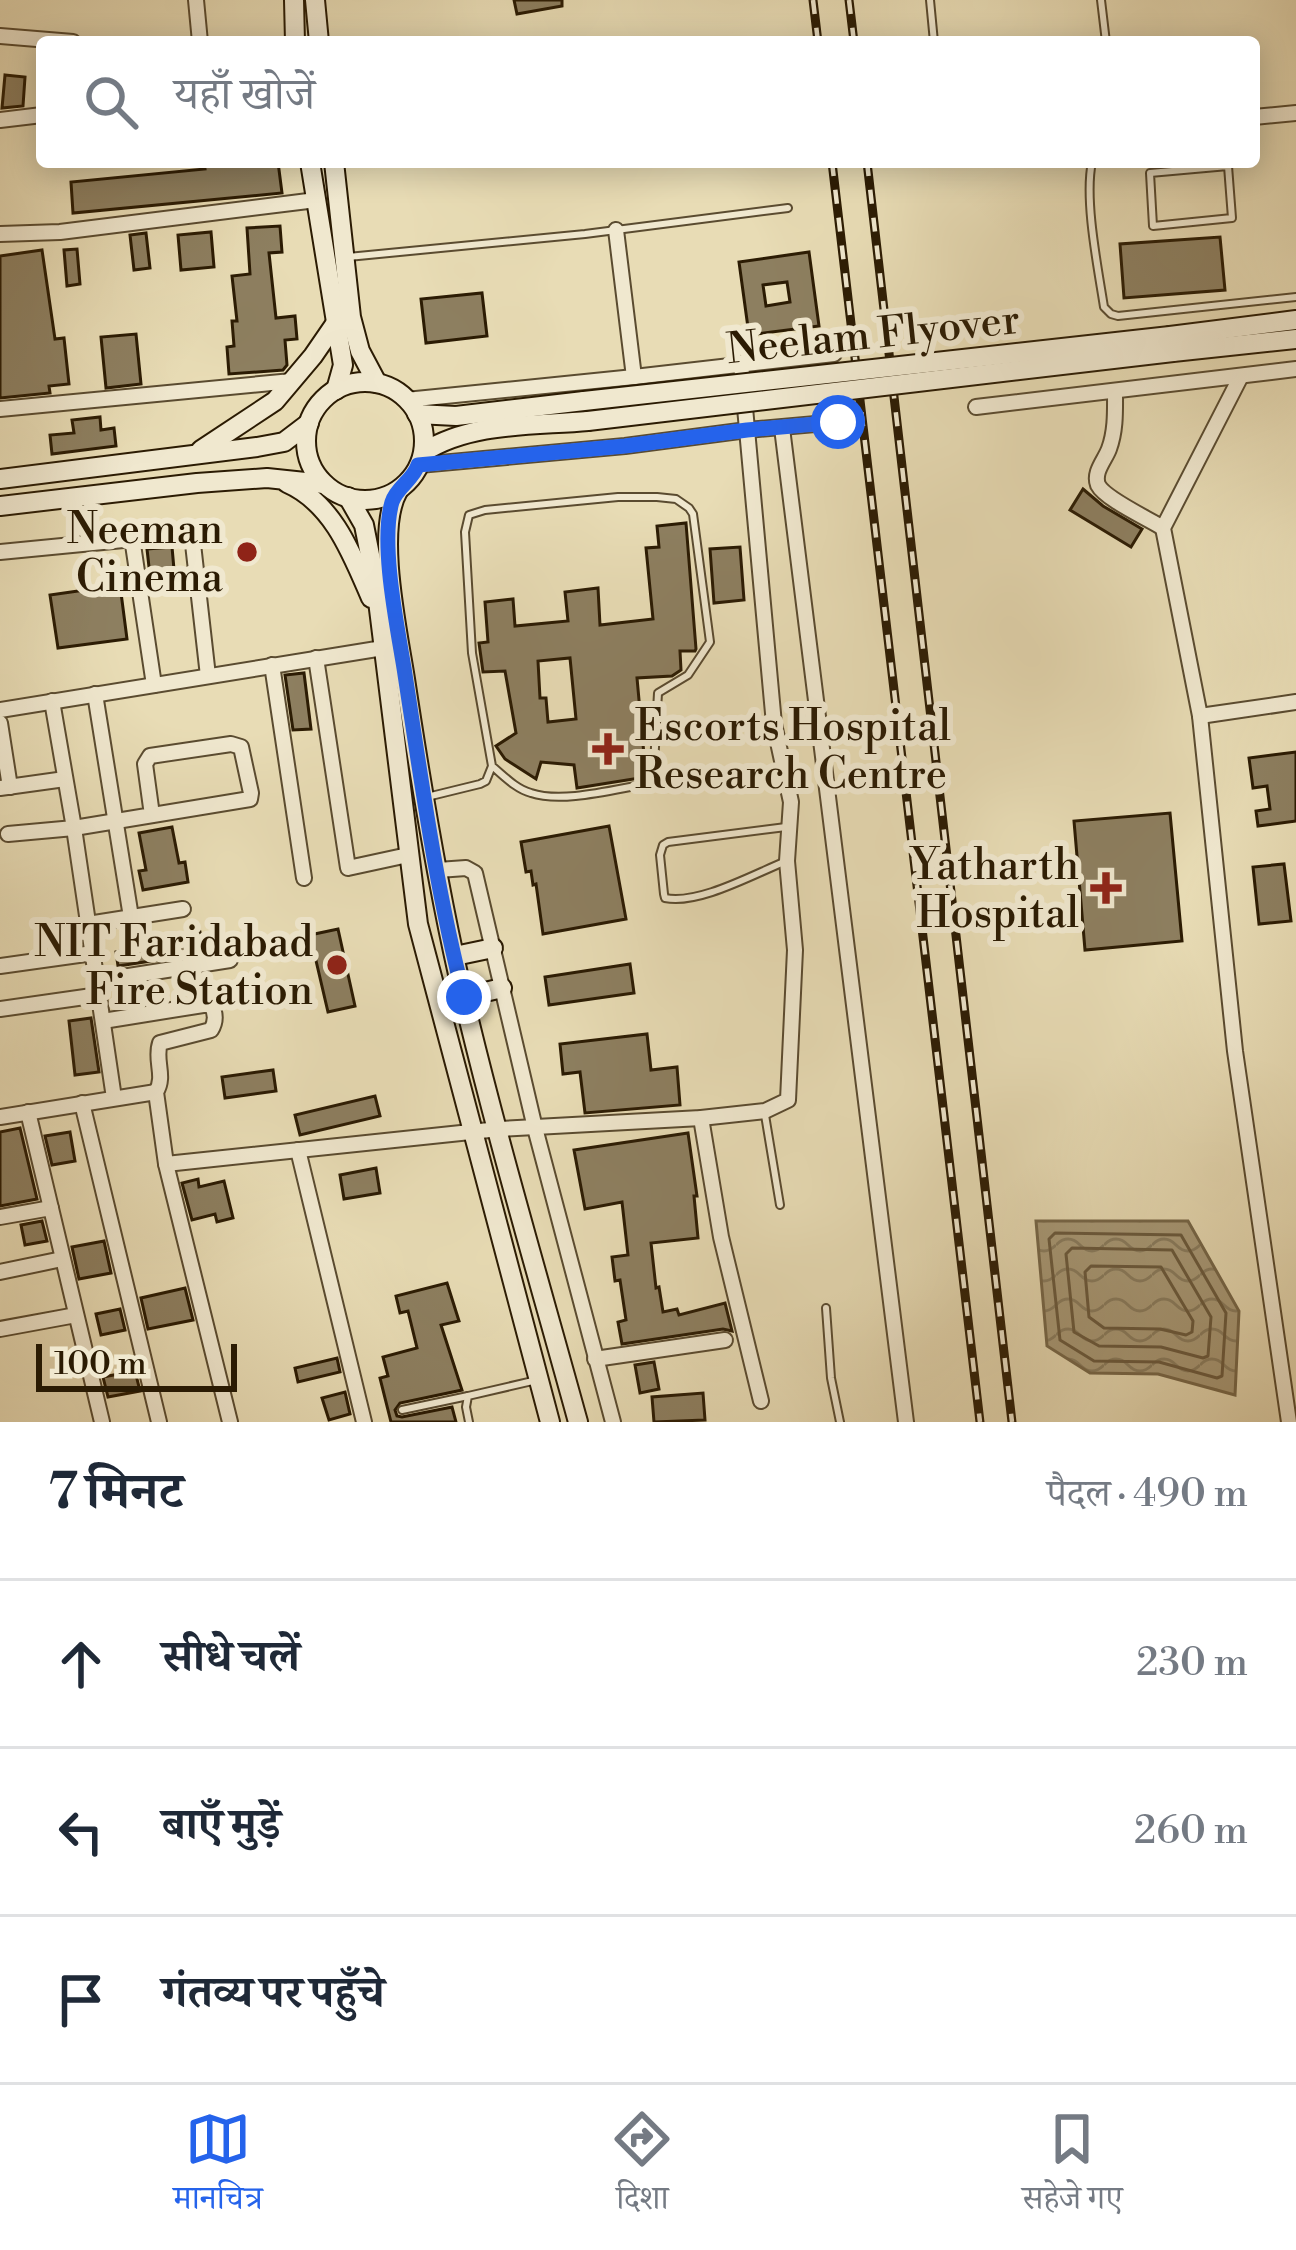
<!DOCTYPE html>
<html lang="hi">
<meta charset="utf-8">
<style>
body{margin:0;font-family:"Libre Bodoni","Noto Serif Devanagari",serif;background:#f6f6f7;color:#1f2937}
.scale{position:absolute;left:36px;bottom:30px;width:201px;box-sizing:border-box;padding-left:12px;border:6px solid #2b1b03;border-top:0;font-size:33px;line-height:42px;white-space:nowrap;color:#2b1b03;-webkit-text-stroke:9px #f0e8cf;paint-order:stroke}
.stop{position:absolute;width:36px;height:36px;margin:-27px;border:9px solid #2563eb;border-radius:50%;background:#fff}
.stop.end{background:#2563eb;border-color:#fff;box-shadow:0 3px 12px #0008}
.list{margin:0;padding:0;list-style:none}
h2{display:flex;justify-content:space-between;align-items:center;height:156px;margin:0;padding:0 48px;font-size:51px}
h2 small{font-size:39px;font-weight:400;color:#747a83}
.list li{display:grid;grid-template-columns:78px 1fr auto;gap:36px;align-items:center;box-sizing:border-box;height:168px;padding:0 48px;border-top:3px solid #e0e1e3}
.list b{display:block;font-size:45px;white-space:nowrap}
.list em{font-size:39px;font-style:normal;color:#747a83}
.icon{flex:none;width:66px;height:66px;fill:none;stroke:currentColor;stroke-width:2;stroke-linecap:round;stroke-linejoin:round}
.map{position:relative;flex:none;width:1296px;height:1422px;overflow:hidden}
.search{position:absolute;background:#fff;box-shadow:0 6px 30px #0003;left:36px;right:36px;top:36px;height:132px;display:flex;align-items:center;gap:30px;box-sizing:border-box;padding:0 42px;border-radius:12px;color:#747a83;font-size:45px}
.sheet{height:660px;background:#fff}
nav{display:flex;justify-content:space-around;align-items:center;box-sizing:border-box;height:168px;border-top:3px solid #e0e1e3;background:#fff;font-size:33px;color:#747a83}
nav a{display:grid;justify-items:center;gap:6px}
nav .on{color:#2563eb}
.map>svg:first-child{display:block}
</style>
<div class="map">
<svg width="1296" height="1422" viewBox="0 0 1296 1422">
<defs>
<pattern id="water-waves" width="16" height="10" patternUnits="userSpaceOnUse" patternTransform="scale(3)"><rect width="16" height="10" fill="#a89a78"/><path d="M0 5q4-4 8 0t8 0" fill="none" stroke="#897d60"/></pattern>
</defs>
<rect width="100%" height="100%" fill="#e8dcb5"/>
<filter id="stains"><feTurbulence type="fractalNoise" baseFrequency=".00167" numOctaves="4"/><feColorMatrix values="0 0 0 0 .2 0 0 0 0 .09 0 0 0 0 .02 0 0 0 .5 -.17"/></filter>
<radialGradient id="worn" r=".72"><stop offset=".6" stop-color="#630" stop-opacity="0"/><stop offset="1" stop-color="#630" stop-opacity=".3"/></radialGradient>
<path fill="url(#water-waves)" stroke="#766749" stroke-width="3" d="M1036,1221H1188L1239,1311L1235,1395L1158,1374L1090,1373L1047,1346Z"/>
<g fill="none" stroke-linecap="round" stroke-linejoin="round">
<g stroke="#6a5a3e" stroke-width="3">
<path d="M1055,1233L1181,1235L1226,1313L1222,1376L1217,1378L1159,1362L1094,1361L1060,1340L1049,1239Z"/>
<path d="M1072,1248L1172,1250L1211,1317L1208,1356L1203,1358L1161,1347L1099,1346L1074,1332L1066,1254Z"/>
<path d="M1091,1266L1161,1267L1193,1321L1192,1332L1186,1335L1160,1329L1104,1328L1089,1317L1085,1272Z"/>
</g>
</g>
<g fill="#8d7f60" stroke="#2b1b03" stroke-width="3" fill-rule="evenodd">
<path d="M514,0H562V6L517,14Z"/>
<path d="M5,75L25,77L23,106L2,108Z"/>
<path d="M204,162H278L282,193L73,213L71,182L205,169Z"/>
<path d="M280,226L282,252L269,253L276,318L295,316L297,339L285,340L287,365L283,370L229,374L227,347L234,346L232,321H237L232,276L250,274L247,228Z"/>
<path d="M211,232L214,267L181,270L178,235Z"/>
<path d="M146,233L150,268L134,270L130,235Z"/>
<path d="M1220,237L1225,290L1124,298L1120,244Z"/>
<path d="M77,249L80,284L67,286L64,250Z"/>
<path d="M42,250L55,339L64,338L69,384L49,386L50,393L0,398V256Z"/>
<path d="M809,252L819,326L749,335L739,262ZM787,282L790,302L766,306L763,285Z"/>
<path d="M482,293L487,336L426,343L421,299Z"/>
<path d="M136,334L141,384L106,388L101,337Z"/>
<path d="M100,417L101,430L114,428L116,446L52,454L50,435L74,433L72,420Z"/>
<path d="M1083,489L1103,506L1142,529L1131,547L1070,510Z"/>
<path d="M686,523L696,649L695,651H680L681,670L672,676L637,678L646,777L577,788L574,765L541,762L536,779L505,759L496,746L516,733L505,671L483,672L479,643L488,642L485,602L513,599L515,626L568,621L565,592L598,588L600,625L653,619L646,548L659,547L657,526ZM570,658L576,719L548,722L546,698H540L538,661Z"/>
<path d="M172,547L176,592L152,594L147,549Z"/>
<path d="M740,547L744,600L714,603L710,549Z"/>
<path d="M120,585L127,639L58,648L50,595Z"/>
<path d="M304,673L311,729L293,730L285,675Z"/>
<path d="M1296,752V821L1258,826L1256,811L1270,809L1267,786L1253,788L1249,758Z"/>
<path d="M1170,813L1182,941L1085,950L1074,821Z"/>
<path d="M609,826L626,919L543,934L536,884L533,885L531,871L526,872L521,842Z"/>
<path d="M172,827L179,863L185,862L188,882L143,890L139,871L146,870L139,833Z"/>
<path d="M1284,864L1291,921L1259,924L1253,867Z"/>
<path d="M338,929L355,1006L328,1012L310,935Z"/>
<path d="M200,932L204,953L118,966L116,952L156,943V940Z"/>
<path d="M630,964L634,993L549,1005L545,977Z"/>
<path d="M91,1018L99,1072L75,1075L69,1021Z"/>
<path d="M647,1034L651,1070L677,1067L680,1105L585,1113L580,1072L563,1074L560,1044Z"/>
<path d="M273,1070L276,1091L225,1098L222,1077Z"/>
<path d="M375,1096L380,1116L300,1135L295,1115Z"/>
<path d="M20,1128L37,1199L0,1206V1132Z"/>
<path d="M70,1132L75,1161L52,1165L45,1136Z"/>
<path d="M688,1133L697,1196H694L698,1238L651,1243L656,1288L659,1287L663,1312L677,1309L679,1315L725,1303L732,1331L723,1329L622,1344L618,1322L626,1320L620,1280L615,1281L612,1257L628,1255L622,1202L585,1209L574,1150Z"/>
<path d="M376,1168L380,1193L344,1199L340,1175Z"/>
<path d="M198,1179L199,1187L224,1181L233,1218L217,1222L215,1214L192,1220L182,1183Z"/>
<path d="M42,1221L47,1241L25,1245L21,1225Z"/>
<path d="M104,1241L111,1273L79,1279L72,1247Z"/>
<path d="M447,1283L459,1321L441,1325L462,1390L400,1403L395,1410L397,1416L402,1417L452,1407L456,1422H391L380,1378L388,1376L383,1357L417,1348L408,1311L400,1313L396,1296Z"/>
<path d="M185,1288L193,1320L148,1329L141,1298Z"/>
<path d="M120,1309L125,1330L101,1335L96,1314Z"/>
<path d="M337,1358L340,1372L298,1382L295,1368Z"/>
<path d="M654,1362L659,1389L640,1393L635,1365Z"/>
<path d="M135,1371L140,1391L108,1397L103,1377Z"/>
<path d="M345,1392L350,1414L329,1420L322,1398Z"/>
<path d="M703,1393L705,1420L654,1422L652,1397Z"/>
</g>
<g fill="none" stroke-linecap="round" stroke-linejoin="round">
<g stroke="#5a4b30" stroke-width="10">
<g id="lane">
<path d="M930,0L934,42"/>
<path d="M1101,0L1106,42"/>
<path d="M1092,162C1084,200 1098,268 1104,307L1111,314L1118,316L1296,297"/>
<path d="M1227,162L1228,166L1232,218L1153,226L1150,173L1228,166"/>
<path d="M348,257L585,234L788,208"/>
<path d="M427,797L480,784L486,781L492,766L472,653L465,532L469,515L485,510L618,497H657L676,499L689,508L693,514L710,642L688,675L658,693L653,783C618,788 564,804 531,793C516,789 504,776 492,766"/>
<path d="M784,862C752,875 698,905 665,898L664,894L660,855L663,845L668,842L786,827"/>
<path d="M765,1115L780,1205"/>
<path d="M826,1308L831,1378L840,1422"/>
<path d="M402,1410L468,1396"/>
<path d="M469,1422L466,1407L468,1396L537,1380"/>
</g>
</g>
<g stroke="#5a4b30" stroke-width="18">
<g id="street">
<path d="M196,0L200,42"/>
<path d="M0,36L73,42"/>
<path d="M1254,117L1296,113"/>
<path d="M0,120L42,115"/>
<path d="M616,230L634,377"/>
<path d="M0,234L60,232L316,200"/>
<path d="M1241,376L1163,528L1200,716L1235,1051L1289,1422"/>
<path d="M1115,391C1115,410 1116,430 1109,449C1105,460 1093,472 1098,485C1105,499 1149,519 1163,528"/>
<path d="M406,400L634,377L834,354"/>
<path d="M976,407L1296,369"/>
<path d="M0,409L292,381"/>
<path d="M782,428L906,1422"/>
<path d="M419,465L625,446L747,430L838,422L846,418"/>
<path d="M132,538L154,685"/>
<path d="M0,552L185,534L193,544L208,676"/>
<path d="M316,658L348,868L408,855"/>
<path d="M272,665L304,878"/>
<path d="M95,694L131,917"/>
<path d="M52,701L74,828L114,1098"/>
<path d="M0,710L383,648"/>
<path d="M1200,716L1296,702"/>
<path d="M0,723L10,787"/>
<path d="M0,788L65,779"/>
<path d="M8,834L74,828L250,799L251,793L241,747L231,744L150,756L145,764L152,815"/>
<path d="M438,870L466,868L475,873L535,1128L613,1422"/>
<path d="M88,924L183,909"/>
<path d="M0,966L93,953"/>
<path d="M97,981L230,960"/>
<path d="M0,1009L99,995"/>
<path d="M103,1021L203,1005H211C216,1013 216,1022 211,1030L160,1043C154,1060 166,1076 156,1092L166,1164L230,1422"/>
<path d="M82,1103L159,1422"/>
<path d="M28,1112L102,1422"/>
<path d="M0,1117L156,1092"/>
<path d="M701,1118L721,1237L761,1401"/>
<path d="M298,1150L364,1422"/>
<path d="M166,1164L499,1129L701,1118L765,1111L788,1100L795,950L787,861L791,802L774,724L741,364"/>
<path d="M0,1217L51,1208"/>
<path d="M0,1272L62,1259"/>
<path d="M0,1329L76,1315"/>
<path d="M595,1359L725,1340"/>
</g>
</g>
<g stroke="#2b1b03" stroke-width="22">
<g id="secondary">
<path d="M294,0L295,42"/>
<path d="M315,0L319,42"/>
<path d="M310,162L343,365L336,390"/>
<path d="M334,162L351,317L360,351L377,383"/>
<path d="M1170,336L1296,320"/>
<path d="M1173,352L1296,339"/>
<circle cx="365" cy="441" r="59"/>
<path d="M417,414L456,416L584,401"/>
<path d="M201,450L275,401L313,356L335,324"/>
<path d="M424,452C471,422 533,426 588,421"/>
<path d="M0,479L257,447L284,442L309,423"/>
<path d="M287,483C333,503 352,554 371,598"/>
<path d="M398,491C375,531 398,633 405,679C420,778 436,877 458,974C493,1125 537,1273 578,1422"/>
<path d="M348,497L364,525L376,585L418,924L550,1422"/>
<path d="M0,506L197,483L267,478L324,484"/>
<path d="M455,956L493,948"/>
<path d="M464,997L502,988"/>
</g>
</g>
<use href="#lane" stroke="#f0e8cf" stroke-width="6"/>
<use href="#street" stroke="#f0e8cf" stroke-width="14"/>
<use href="#secondary" stroke="#f0e8cf" stroke-width="18"/>
<g stroke="#2b1b03" stroke-width="9">
<g id="rail">
<path d="M813,0L818,42"/>
<path d="M849,0L854,42"/>
<path d="M832,162L980,1422"/>
<path d="M867,162L1012,1422"/>
</g>
</g>
<use href="#rail" stroke="#f0e8cf" stroke-width="4.5" stroke-dasharray="14" stroke-linecap="butt"/>
<g stroke="#2b1b03" stroke-width="22" stroke-linecap="butt">
<g id="secondary-bridge">
<path d="M584,401L1170,336"/>
<path d="M588,421L1173,352"/>
</g>
</g>
<use href="#secondary-bridge" stroke="#f0e8cf" stroke-width="18"/>
</g>
<g fill="none" stroke-linecap="round" stroke-linejoin="round">
<path stroke="#2563eb" stroke-width="15" d="M464,997C436,890 421,778 404,668C397,625 380,543 392,502C397,487 413,480 418,465L625,446L747,430L838,422"/>
</g>
<g fill="#8f2418" stroke="#f0e8cf" stroke-width="4.5">
<circle cx="247" cy="552" r="12"/>
<path d="M602 731h12v12h12v12h-12v12h-12v-12h-12v-12h12z"/>
<path d="M1100 870h12v12h12v12h-12v12h-12v-12h-12v-12h12z"/>
<circle cx="337" cy="965" r="12"/>
</g>
<g text-anchor="middle" stroke-width="12" stroke-linejoin="round" paint-order="stroke">
<g font-size="42" fill="#2b1b03" stroke="#f0e8cf">
<text transform="translate(873 333) rotate(-6)" y="15">Neelam Flyover</text>
</g>
<g font-size="42" fill="#2b1b03" stroke="#f0e8cf" text-anchor="end">
<text x="223" y="543">Neeman<tspan x="223" dy="48">Cinema</tspan></text>
<text x="635" y="740" text-anchor="start">Escorts Hospital<tspan x="635" dy="48">Research Centre</tspan></text>
<text x="1079" y="879">Yatharth<tspan x="1079" dy="48">Hospital</tspan></text>
<text x="313" y="956">NIT Faridabad<tspan x="313" dy="48">Fire Station</tspan></text>
</g>
</g>
<rect width="100%" height="100%" filter="url(#stains)"/>
<rect width="100%" height="100%" fill="url(#worn)"/>
</svg>
<div class="scale">100 m</div>
<div class="stop" style="left:838px;top:422px"></div>
<div class="stop end" style="left:464px;top:997px"></div>
<div class="search"><svg class="icon" aria-label="search" viewBox="0 0 24 24"><circle cx="10" cy="10" r="6"/><path d="M15 15l6 6"/></svg>यहाँ खोजें</div>
</div>
<section class="sheet">
<h2>7 मिनट<small>पैदल · 490 m</small></h2>
<ul class="list">
<li><svg class="icon" aria-label="ahead" viewBox="0 0 24 24"><path d="M12 20V5M6 11l6-6 6 6"/></svg><div><b>सीधे चलें</b></div><em>230 m</em></li>
<li><svg class="icon" aria-label="left" viewBox="0 0 24 24"><path d="M17 20v-9H6M10 6l-5 5 5 5"/></svg><div><b>बाएँ मुड़ें</b></div><em>260 m</em></li>
<li><svg class="icon" aria-label="arrive" viewBox="0 0 24 24"><path d="M6 21V4h12l-3 4 3 4H6"/></svg><div><b>गंतव्य पर पहुँचे</b></div></li>
</ul>
</section>
<nav>
<a class="on"><svg class="icon" aria-label="map" viewBox="0 0 24 24"><path d="M3 6l6-2 6 2 6-2v14l-6 2-6-2-6 2zM9 4v14M15 6v14"/></svg>मानचित्र</a>
<a><svg class="icon" aria-label="directions" viewBox="0 0 24 24"><path d="M12 3l9 9-9 9-9-9zM9 14v-3h6M13 9l2 2-2 2"/></svg>दिशा</a>
<a><svg class="icon" aria-label="saved" viewBox="0 0 24 24"><path d="M7 4h10v16l-5-4-5 4z"/></svg>सहेजे गए</a>
</nav>
